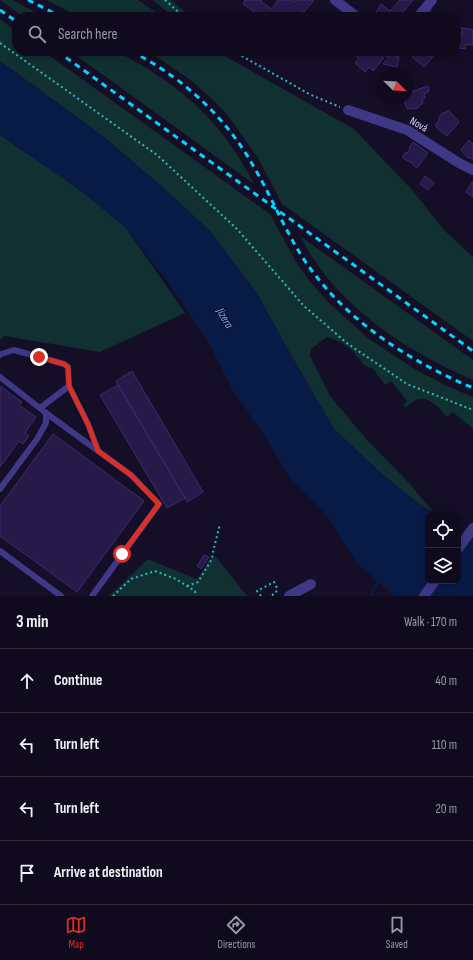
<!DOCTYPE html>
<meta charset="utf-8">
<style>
body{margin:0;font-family:"Sofia Sans Condensed",sans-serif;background:#1d182a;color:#f1f3f6}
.controls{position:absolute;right:12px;bottom:12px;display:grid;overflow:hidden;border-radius:8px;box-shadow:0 2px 10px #0003}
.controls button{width:36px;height:36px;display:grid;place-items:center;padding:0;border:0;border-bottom:1px solid #2f2b3b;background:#0f0a1d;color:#f1f3f6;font:20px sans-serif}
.compass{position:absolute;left:377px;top:68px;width:36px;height:36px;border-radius:50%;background:#0f0a1d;box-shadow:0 2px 10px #0003;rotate:114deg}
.stop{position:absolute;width:12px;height:12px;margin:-9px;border:3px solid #d93025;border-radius:50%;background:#fff}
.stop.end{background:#d93025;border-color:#fff;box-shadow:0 1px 4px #0008}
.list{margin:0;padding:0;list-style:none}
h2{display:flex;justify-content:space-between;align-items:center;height:52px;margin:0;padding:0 16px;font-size:17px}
h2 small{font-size:13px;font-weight:400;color:#9b9aa4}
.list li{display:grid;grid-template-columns:26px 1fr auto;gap:12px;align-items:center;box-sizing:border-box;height:64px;padding:0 16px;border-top:1px solid #2f2b3b}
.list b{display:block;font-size:15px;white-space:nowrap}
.list em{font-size:13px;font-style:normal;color:#9b9aa4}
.icon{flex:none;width:22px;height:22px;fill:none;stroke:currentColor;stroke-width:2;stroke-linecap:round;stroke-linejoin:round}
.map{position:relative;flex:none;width:473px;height:596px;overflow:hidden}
.search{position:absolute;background:#0f0a1d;box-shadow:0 2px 10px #0003;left:12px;right:12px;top:12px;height:44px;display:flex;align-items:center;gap:10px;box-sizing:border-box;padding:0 14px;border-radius:16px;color:#9b9aa4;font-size:15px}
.sheet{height:308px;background:#0f0a1d}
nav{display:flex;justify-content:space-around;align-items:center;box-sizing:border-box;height:56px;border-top:1px solid #2f2b3b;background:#0f0a1d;font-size:11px;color:#9b9aa4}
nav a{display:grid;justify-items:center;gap:2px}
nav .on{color:#d93025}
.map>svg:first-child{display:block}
</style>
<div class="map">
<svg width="473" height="596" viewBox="0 0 473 596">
<rect width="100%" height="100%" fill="#140e27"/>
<g fill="#113031">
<path d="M0,0H12L45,17H23Z"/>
<path d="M46,0H138L163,17H80Z"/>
<path d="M153,0H171L192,17H173Z"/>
<path d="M0,19L17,32V51H43L270,214L296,262L312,284L330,304L369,339L418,371L447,386L473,397V429L453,412L447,417C439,409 428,393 414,401C412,402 409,405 407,407L402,406L407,401L391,381L385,385L373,369L364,365L353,351L341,342L327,337L311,349L310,356L330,396L367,440L410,484L434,513L414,500L383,475L334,429L291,355L256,292L210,231L159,184L100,134L0,61Z"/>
<path d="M70,51C82,51 101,49 113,51C121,53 140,64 148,69C196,99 228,133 254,184Z"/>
<path d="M148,51H216L354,129L413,191L444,230L473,257V341L282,204L258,158L229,117L212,99L192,81Z"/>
<path d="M0,135L80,190L126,228L185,313L100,352L5,336L0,340Z"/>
<path d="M300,236L473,360V380C404,350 335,305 300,236Z"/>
<path d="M216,557L247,596H109L148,559L196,579L199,577L210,559Z"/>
</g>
<path fill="#081b46" d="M0,61L100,134L159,184L210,231L256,292L291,355L334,429L383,475L414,500L437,515H428V581H458V528L473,537V596H395L357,563L328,517L291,479L267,440L232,389L210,345L171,286L126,228L80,190L0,135Z"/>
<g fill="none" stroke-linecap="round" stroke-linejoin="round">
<path stroke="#081b46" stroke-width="3" d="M370,596L380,579"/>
</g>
<g fill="#261a48" stroke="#3e2b75">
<path d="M245,0H261L262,1L261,2L272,9L278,0H292L295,2L296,0H314L304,12L302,11L298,17H262L243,4Z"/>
<path d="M400,0H413L399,17H379L375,14L381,4L390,11Z"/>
<path d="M430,9L433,17H423Z"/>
<path d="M456,27L463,28L459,48L456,47Z"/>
<path d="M463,28L473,30V45L466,44L465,49L459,48Z"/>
<path d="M351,51H376L384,58L373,71L369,67L365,72L355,63L359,58Z"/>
<path d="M382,51H392L387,57L381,52Z"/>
<path d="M418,51H424L432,58L424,67L412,57Z"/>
<path d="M424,51H438L432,58Z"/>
<path d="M391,55L399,57L397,67L383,64Z"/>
<path d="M428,86L429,91L424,94L425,98L422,99L423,102L422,104L418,106V108L415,109L413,108L409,109L407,108L404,101L401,98H407V93Z"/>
<path d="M448,110L459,122L447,136L436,127V124L439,121V117L442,113H445Z"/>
<path d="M469,140L473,144V160L471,158H468L461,150Z"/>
<path d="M413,142L428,153L417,168L413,165L414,164L403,158V156L405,153L408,152L410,149L409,148Z"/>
<path d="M425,176L434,183L428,190L420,184Z"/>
<path d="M473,181V197L466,192Z"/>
<path d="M132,371L203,492L187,502L116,381Z"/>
<path d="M118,385L185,498L167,508L100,395Z"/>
<path d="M0,386L22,402L19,405L36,417L25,433L29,436L23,444L19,441L0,467Z"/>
<path d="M53,434L144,501L77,592L0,536V506Z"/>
<path d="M204,555L209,557L201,569L197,566Z"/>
</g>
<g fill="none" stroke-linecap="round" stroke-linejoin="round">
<g stroke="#2bbcbc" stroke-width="2" stroke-dasharray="2 3" stroke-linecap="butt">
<path d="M165,0L184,17"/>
<path d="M0,43L157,155L236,228L304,306L348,344L407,384L473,410"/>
<path d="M233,51L311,95L340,107"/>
<path d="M187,586L198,582L212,559L213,552L220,524"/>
<path d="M113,596L131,579L155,571L176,579L195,591L196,596"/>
<path d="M261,596L257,591L274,582L277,588L276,593L270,596"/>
</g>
<g stroke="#3f3887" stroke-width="6">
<path d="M0,355L1,354L14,350L64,364L68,367L69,386L40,408"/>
<path d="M0,377L46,413V423L37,439L0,489"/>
<path d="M69,386L88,424L98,450"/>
<path d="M46,413L131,475L159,504L92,596"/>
<path d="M0,551L61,596"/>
</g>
<g stroke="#3f3887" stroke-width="10">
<path d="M335,0L357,17"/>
<path d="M418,17L432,0"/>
<path d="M348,110L407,130L459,163L473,170"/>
<path d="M458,549L473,528"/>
<path d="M289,596L311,584"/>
<path d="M424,596L435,581"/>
</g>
<g stroke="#00d7ff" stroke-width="3" stroke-dasharray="6 5" stroke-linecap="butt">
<path d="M28,0L62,17"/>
<path d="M0,10L17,22"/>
<path d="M57,51L473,351"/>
<path d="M131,51C180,76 223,114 251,162C270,193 283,227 303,258C343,319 407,360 473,388"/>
</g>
</g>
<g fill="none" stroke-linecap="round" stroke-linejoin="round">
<path stroke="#d93025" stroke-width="5" d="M39,357L64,364L68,367L69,386L88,424L98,451L131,475L159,504L122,554"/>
</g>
<g text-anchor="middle" stroke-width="3" stroke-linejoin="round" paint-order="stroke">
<g font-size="11" fill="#dbd4ff" stroke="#140e27">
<text transform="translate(419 124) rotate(29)" y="4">Nová</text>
</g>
<g font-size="12" font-style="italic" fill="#62adff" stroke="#140e27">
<text transform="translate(225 318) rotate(60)" y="4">Jizera</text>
</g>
</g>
</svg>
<div class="controls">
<button><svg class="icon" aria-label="locate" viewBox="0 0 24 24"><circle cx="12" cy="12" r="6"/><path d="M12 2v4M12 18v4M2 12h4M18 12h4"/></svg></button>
<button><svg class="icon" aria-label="layers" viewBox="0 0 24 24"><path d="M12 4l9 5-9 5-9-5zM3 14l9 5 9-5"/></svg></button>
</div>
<svg class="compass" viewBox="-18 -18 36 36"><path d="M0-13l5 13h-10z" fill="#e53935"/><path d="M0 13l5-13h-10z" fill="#9b9aa4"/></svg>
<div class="stop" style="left:122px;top:554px"></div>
<div class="stop end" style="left:39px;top:357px"></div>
<div class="search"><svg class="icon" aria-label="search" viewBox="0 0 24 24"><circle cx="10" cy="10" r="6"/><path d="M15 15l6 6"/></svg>Search here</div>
</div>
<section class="sheet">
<h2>3 min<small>Walk · 170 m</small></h2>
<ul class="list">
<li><svg class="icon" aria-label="ahead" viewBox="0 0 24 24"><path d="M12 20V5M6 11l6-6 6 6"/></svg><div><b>Continue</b></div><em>40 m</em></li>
<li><svg class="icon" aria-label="left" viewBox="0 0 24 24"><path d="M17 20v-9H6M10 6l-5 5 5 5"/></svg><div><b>Turn left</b></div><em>110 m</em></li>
<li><svg class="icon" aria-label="left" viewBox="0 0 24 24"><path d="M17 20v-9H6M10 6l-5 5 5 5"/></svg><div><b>Turn left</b></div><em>20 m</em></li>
<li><svg class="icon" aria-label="arrive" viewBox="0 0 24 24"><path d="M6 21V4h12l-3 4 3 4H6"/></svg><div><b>Arrive at destination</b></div></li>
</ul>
</section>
<nav>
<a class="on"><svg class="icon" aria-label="map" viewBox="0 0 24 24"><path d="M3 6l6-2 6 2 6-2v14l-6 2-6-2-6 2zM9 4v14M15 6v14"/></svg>Map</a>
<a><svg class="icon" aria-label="directions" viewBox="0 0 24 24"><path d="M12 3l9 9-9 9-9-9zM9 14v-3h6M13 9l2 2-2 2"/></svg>Directions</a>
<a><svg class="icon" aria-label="saved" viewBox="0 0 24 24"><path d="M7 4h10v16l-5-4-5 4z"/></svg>Saved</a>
</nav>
